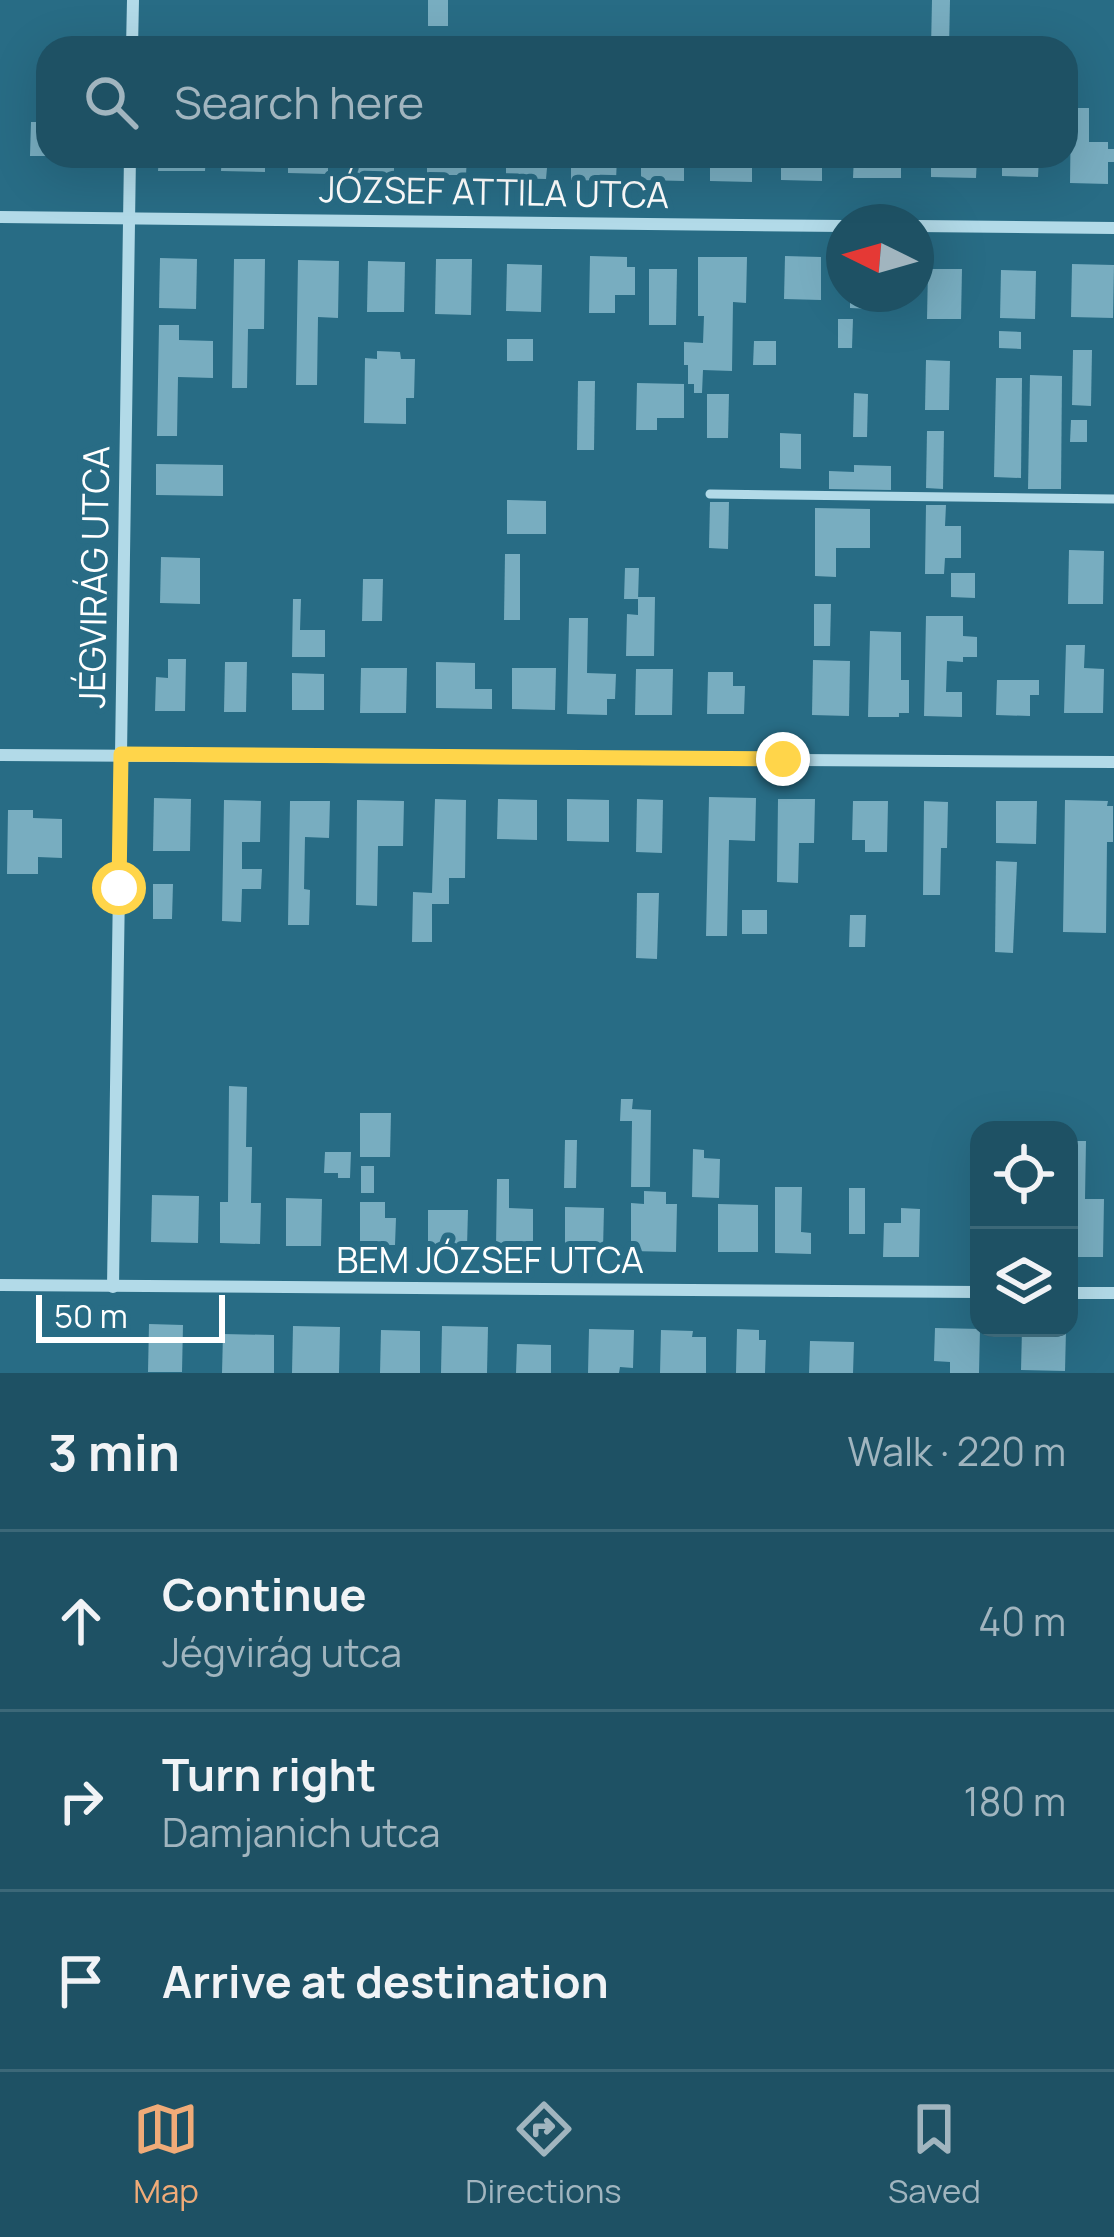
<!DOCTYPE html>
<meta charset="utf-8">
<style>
body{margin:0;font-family:Manrope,sans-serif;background:#2b5b6d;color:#f1f3f6}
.controls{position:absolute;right:36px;bottom:36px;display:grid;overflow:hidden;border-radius:24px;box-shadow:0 12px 48px #0002}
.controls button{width:108px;height:108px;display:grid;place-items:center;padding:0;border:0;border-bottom:3px solid #3c6878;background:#1e5164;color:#f1f3f6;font:60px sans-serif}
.compass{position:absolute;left:826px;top:204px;width:108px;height:108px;border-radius:50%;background:#1e5164;box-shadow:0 12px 48px #0002;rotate:275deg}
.scale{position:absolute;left:36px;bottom:30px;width:189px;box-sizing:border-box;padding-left:12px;border:6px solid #fff;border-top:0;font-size:33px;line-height:42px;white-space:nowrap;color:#fff;-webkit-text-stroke:9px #286c85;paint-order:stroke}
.stop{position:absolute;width:36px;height:36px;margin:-27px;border:9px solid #ffd54a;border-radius:50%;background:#fff}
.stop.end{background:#ffd54a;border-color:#fff;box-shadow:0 3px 12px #0008}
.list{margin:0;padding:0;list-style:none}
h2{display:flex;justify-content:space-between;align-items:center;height:156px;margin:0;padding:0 48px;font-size:51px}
h2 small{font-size:39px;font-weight:400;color:#a1b5bf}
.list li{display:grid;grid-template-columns:78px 1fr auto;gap:36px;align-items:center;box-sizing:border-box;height:180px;padding:0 48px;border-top:3px solid #3c6878}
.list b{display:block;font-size:45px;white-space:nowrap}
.list p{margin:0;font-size:39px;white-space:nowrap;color:#a1b5bf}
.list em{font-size:39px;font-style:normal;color:#a1b5bf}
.icon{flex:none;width:66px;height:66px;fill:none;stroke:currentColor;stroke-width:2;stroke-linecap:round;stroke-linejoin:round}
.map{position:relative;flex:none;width:1114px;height:1373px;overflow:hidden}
.search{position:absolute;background:#1e5164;box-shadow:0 12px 48px #0002;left:36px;right:36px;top:36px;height:132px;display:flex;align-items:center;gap:30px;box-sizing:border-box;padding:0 42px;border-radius:36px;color:#a1b5bf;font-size:45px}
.sheet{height:696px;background:#1e5164}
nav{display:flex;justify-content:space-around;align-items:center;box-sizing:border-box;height:168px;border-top:3px solid #3c6878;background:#1e5164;font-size:33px;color:#a1b5bf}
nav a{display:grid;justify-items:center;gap:6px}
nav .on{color:#f0ab78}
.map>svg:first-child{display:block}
</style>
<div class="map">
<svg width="1114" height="1373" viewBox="0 0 1114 1373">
<rect width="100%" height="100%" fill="#286c85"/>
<g fill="#78adc0">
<rect x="428" y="0" width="20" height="26"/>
<path d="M932,0H950L949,48H931Z"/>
<path d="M1071,108H1089V142H1108V149H1114V162H1108V184L1070,183Z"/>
<path d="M31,122H48V156H30Z"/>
<path d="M159,156H206L205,171H158Z"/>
<path d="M222,156H265V172L221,171Z"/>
<path d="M288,156H328V174L288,173Z"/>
<path d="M353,156H394V176L352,175Z"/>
<path d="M427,156H467L466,175H427Z"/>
<path d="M506,156H555V168H547L546,179L506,178Z"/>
<path d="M571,156H617L616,181L571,180Z"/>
<path d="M641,156H684V181L641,180Z"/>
<path d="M710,156H752V182L710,181Z"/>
<path d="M781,156H814V160H822V181L781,180Z"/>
<path d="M854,156H901V178H853Z"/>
<path d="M931,156H977L976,178L931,177Z"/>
<path d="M1002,156H1039L1038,177L1002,176Z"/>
<path d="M590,256L627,257V267H635V295H615V313H589Z"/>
<path d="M785,256L821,257V300L784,299Z"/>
<path d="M698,257H747L746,303L733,302L732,371L703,370L702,393H694V384H688V365H684V342L703,343L704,316H698Z"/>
<path d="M160,258L197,259L196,309L159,308Z"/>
<path d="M234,259H265L264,329H248L247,388H232Z"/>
<path d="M436,259H472L471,315L435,314Z"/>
<path d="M298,260L339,261L338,318L318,317L317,385H296Z"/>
<path d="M368,261L405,262L404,312H367Z"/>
<path d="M507,264L542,265L541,312L506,311Z"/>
<path d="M1072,264L1114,265L1113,318L1071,317Z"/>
<path d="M649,269H677L676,325H649Z"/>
<path d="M928,269H962L961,319H927Z"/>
<path d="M1001,270L1036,271L1035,319L1000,318Z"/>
<path d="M850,294H873L872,309L850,308Z"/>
<path d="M838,319H853L852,348H838Z"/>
<path d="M159,325H179V340L213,341V378L178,377L177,436H157Z"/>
<path d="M999,331L1021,332V349L999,348Z"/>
<rect x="507" y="339" width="26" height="22"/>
<path d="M754,341H776V365H753Z"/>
<path d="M1073,350H1092L1091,406L1072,405Z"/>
<path d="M377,351L400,352L401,359H415L414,398H406V424L364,423L365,358L377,359Z"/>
<path d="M926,360L950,361L949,410H925Z"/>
<path d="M1030,375L1062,376L1061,489H1028Z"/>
<path d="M996,378H1022L1021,478L994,477Z"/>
<path d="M578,381H595L594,450H577Z"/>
<path d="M637,383L684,384V418H657V430H636Z"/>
<path d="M854,393L868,394L867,437H853Z"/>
<path d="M707,394H729L728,438H707Z"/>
<path d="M1071,420H1087V442H1070Z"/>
<path d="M927,431H944L943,489L926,488Z"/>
<path d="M780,433L801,434V469L780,468Z"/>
<path d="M156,464L223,465V496L156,495Z"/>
<path d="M854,465L891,466V490L829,489V471L854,472Z"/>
<path d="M507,500L546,501V534H507Z"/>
<path d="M710,502H729L728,549L709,548Z"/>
<path d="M926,505H946L945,526H961V558H945L944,574H925Z"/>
<path d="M815,508L870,509V548H836V577L815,576Z"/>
<path d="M1069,550L1104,551L1103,604H1068Z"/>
<path d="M505,554H520V620H504Z"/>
<path d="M161,557L200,558V604L160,603Z"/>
<path d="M625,568H639L638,599H624Z"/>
<path d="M951,573H975V598L951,597Z"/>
<path d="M363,579H383L382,621H362Z"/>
<path d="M638,597H655L654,656H626L627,614L638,615Z"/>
<path d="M293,599H301L300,630H325V657H292Z"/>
<path d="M814,604H831L830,646H814Z"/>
<path d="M926,616H963V636L977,637V657H963V662L947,661L946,692H962V717L924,716Z"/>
<path d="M569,618H588L587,673L616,674L615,699H607V715L567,714Z"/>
<path d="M870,631L901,632V680H909V713H899V717H868Z"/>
<path d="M1066,645H1085L1084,668L1104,669L1103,713H1064Z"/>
<path d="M168,659H186L185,711H155L156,677L168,678Z"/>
<path d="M813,660L850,661L849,716L812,715Z"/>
<path d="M225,662H247L246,712H224Z"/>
<path d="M436,662L475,663V689H492V709L436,708Z"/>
<path d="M361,668H407L406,713H360Z"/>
<path d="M512,668H556L555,710L512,709Z"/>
<path d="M636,669H673L672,715H635Z"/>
<path d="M708,672H733V686H745L744,714H707Z"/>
<path d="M292,673L324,674V710H292Z"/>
<path d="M997,680H1039V695H1030V716L996,715Z"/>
<path d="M709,797L756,798L755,841L729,840L727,936H706Z"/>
<path d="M154,798L191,799L190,851H153Z"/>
<path d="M435,799L466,800L465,878H449V904H432V942H412L413,892L432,893Z"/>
<path d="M498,799L537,800V840L497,839Z"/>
<path d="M567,799L609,800V842L567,841Z"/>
<path d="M637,799L663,800L662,853L636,852Z"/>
<path d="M778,799H815L814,843H799L798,883L777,882Z"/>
<path d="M224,800L261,801L260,842H242V869H262L261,889H242L241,922L222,921Z"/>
<path d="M357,800L404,801L403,846H378L377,906L356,905Z"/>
<path d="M1065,800L1108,801L1107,806H1113V842H1107L1106,933L1063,932Z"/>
<path d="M290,801H330L329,838L305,837L304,889L310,890L309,925H288Z"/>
<path d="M853,801H888L887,852H865V840H852Z"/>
<path d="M924,801L948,802L947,848H941L940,895H923Z"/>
<path d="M996,801H1037L1036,844L996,843Z"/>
<path d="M8,810H33V818L62,819V858L38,857V874H7Z"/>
<path d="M996,861L1017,862L1013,953L995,952Z"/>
<path d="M153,884H173L172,919H153Z"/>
<path d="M637,893H659L657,959L636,958Z"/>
<rect x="742" y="910" width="25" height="24"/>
<path d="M850,915H866L865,947H849Z"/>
<path d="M229,1086L247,1087L246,1147H252L251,1203H261L260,1244L220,1243V1202H228Z"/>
<path d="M621,1099H633L632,1109L651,1110L650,1187H631L632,1121H620Z"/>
<path d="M360,1113H391L390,1157H360Z"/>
<path d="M565,1140H577L576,1188H564Z"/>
<path d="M1069,1141H1086L1085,1199H1104L1103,1257H1069Z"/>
<path d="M693,1149L704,1150V1158L720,1159L719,1198L692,1197Z"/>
<path d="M325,1152H351L350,1178H338V1173H324Z"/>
<rect x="361" y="1166" width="13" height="27"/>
<path d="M497,1179H509V1208L533,1209V1248H496Z"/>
<path d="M775,1187H802L801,1232L811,1233V1254L775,1253Z"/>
<rect x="849" y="1188" width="16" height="46"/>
<path d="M644,1191L666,1192V1204H677L676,1252L631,1251V1203L644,1204Z"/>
<path d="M152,1195L199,1196L198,1243L151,1242Z"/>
<path d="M286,1198L322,1199L321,1246H286Z"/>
<path d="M360,1202H385V1218H396L395,1245H360Z"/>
<path d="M718,1204L758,1205V1252H718Z"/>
<path d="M565,1207L604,1208L603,1250H565Z"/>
<path d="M901,1208L920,1209L919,1257H883L884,1223H901Z"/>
<path d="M428,1210H468L467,1247H428Z"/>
<path d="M149,1324L183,1325L182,1372H148Z"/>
<path d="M293,1326L340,1327L339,1373H292Z"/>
<path d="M442,1326L488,1327L487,1373H441Z"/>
<path d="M935,1328L980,1329L979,1373H950V1362L934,1361Z"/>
<path d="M589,1329L634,1330L633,1368L620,1367L619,1373H588Z"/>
<path d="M737,1329L759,1330V1340H766L765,1373H736Z"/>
<path d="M1022,1329L1066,1330L1065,1371L1021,1370Z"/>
<path d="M381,1330L420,1331V1373H380Z"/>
<path d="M661,1330L693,1331L692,1337H706V1373H660Z"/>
<path d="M223,1334L274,1335V1373H222Z"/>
<path d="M810,1341L854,1342L853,1373H809Z"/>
<path d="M517,1344L551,1345V1373H516Z"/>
</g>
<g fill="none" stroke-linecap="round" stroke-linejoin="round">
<path stroke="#b2dae8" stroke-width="9" d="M710,494L1114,499"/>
<g stroke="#b2dae8" stroke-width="12">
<path d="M132,48L133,0"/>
<path d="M0,217L844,226"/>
<path d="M916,226L1114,228"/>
<path d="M0,755L1114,762"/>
<path d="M0,1285L979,1292"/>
<path d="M113,1287L130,156"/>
<path d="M1069,1293H1114"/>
</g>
</g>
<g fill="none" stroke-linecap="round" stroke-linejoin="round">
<path stroke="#ffd54a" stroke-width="15" d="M119,888L121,754L783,759"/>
</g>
<g text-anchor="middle" stroke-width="12" stroke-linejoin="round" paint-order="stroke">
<g font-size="36" fill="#fff" stroke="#286c85">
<text transform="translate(494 192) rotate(1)" y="13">JÓZSEF ATTILA UTCA</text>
<text transform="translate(94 577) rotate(-89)" y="13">JÉGVIRÁG UTCA</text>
<text x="490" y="1273">BEM JÓZSEF UTCA</text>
</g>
</g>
</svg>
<div class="controls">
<button><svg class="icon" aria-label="locate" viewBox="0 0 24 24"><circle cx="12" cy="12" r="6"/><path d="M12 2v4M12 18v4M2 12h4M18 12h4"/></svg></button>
<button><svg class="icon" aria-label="layers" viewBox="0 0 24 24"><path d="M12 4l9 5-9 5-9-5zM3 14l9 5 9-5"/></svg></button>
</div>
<svg class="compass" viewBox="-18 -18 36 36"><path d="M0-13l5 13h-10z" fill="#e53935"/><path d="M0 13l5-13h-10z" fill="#a1b5bf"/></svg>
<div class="scale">50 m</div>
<div class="stop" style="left:119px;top:888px"></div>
<div class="stop end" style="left:783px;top:759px"></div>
<div class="search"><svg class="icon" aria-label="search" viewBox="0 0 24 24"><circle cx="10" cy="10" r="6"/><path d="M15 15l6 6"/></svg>Search here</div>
</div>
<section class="sheet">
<h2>3 min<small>Walk · 220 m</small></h2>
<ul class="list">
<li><svg class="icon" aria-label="ahead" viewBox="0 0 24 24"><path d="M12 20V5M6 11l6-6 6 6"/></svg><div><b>Continue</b><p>Jégvirág utca</p></div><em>40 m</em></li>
<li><svg class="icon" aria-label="right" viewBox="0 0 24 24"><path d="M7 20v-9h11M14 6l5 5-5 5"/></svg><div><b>Turn right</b><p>Damjanich utca</p></div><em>180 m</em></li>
<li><svg class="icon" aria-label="arrive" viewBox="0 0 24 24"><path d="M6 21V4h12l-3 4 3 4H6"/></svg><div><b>Arrive at destination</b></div></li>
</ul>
</section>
<nav>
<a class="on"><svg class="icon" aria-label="map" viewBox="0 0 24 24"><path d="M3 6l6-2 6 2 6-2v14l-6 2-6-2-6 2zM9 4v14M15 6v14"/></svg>Map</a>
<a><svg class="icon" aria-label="directions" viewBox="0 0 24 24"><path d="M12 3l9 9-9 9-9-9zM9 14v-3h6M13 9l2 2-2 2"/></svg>Directions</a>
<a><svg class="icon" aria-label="saved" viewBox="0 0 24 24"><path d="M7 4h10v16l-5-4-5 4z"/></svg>Saved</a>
</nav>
